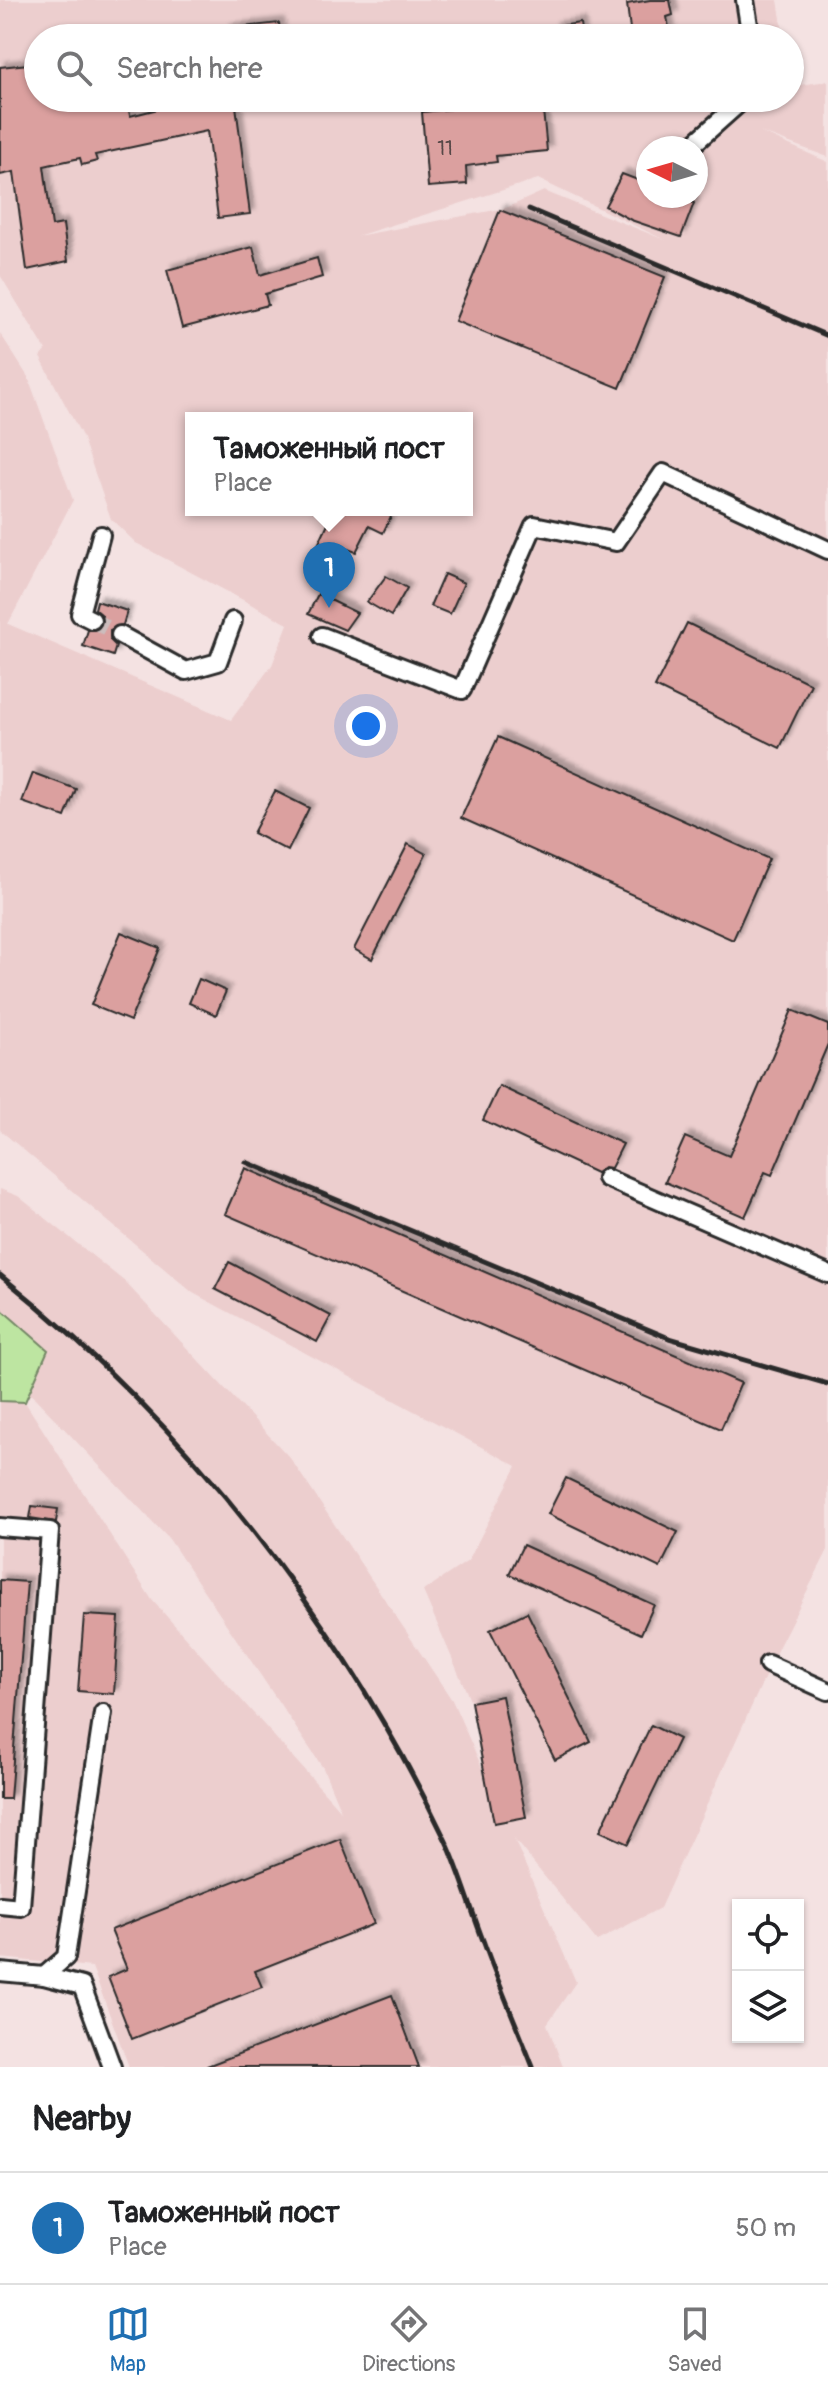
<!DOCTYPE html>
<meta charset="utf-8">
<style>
body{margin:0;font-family:Pangolin,sans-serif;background:#f6f6f6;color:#202124}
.controls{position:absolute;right:24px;bottom:24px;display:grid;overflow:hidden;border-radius:0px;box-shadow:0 2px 6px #0004}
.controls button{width:72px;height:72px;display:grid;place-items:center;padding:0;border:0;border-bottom:2px solid #e0e0e0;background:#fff;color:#202124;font:40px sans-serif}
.compass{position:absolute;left:636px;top:136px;width:72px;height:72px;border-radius:50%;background:#fff;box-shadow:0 2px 6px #0004;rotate:275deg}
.you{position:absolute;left:366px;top:726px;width:28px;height:28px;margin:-20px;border:6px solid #fff;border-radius:50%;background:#1a73e8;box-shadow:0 0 0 12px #1a73e833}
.badge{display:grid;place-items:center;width:52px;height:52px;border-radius:50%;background:#1f6fb2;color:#fff;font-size:26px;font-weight:700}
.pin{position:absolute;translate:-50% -66px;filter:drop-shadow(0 2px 4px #0008)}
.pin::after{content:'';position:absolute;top:42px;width:28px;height:24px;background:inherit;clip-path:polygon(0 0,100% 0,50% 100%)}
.popup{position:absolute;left:185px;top:412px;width:288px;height:104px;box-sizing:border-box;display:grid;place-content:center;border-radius:0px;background:#fff;filter:drop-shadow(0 2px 6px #0005);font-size:26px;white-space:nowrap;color:#757577}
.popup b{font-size:30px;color:#202124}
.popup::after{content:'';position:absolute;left:50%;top:100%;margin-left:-16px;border:16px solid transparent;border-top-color:#fff}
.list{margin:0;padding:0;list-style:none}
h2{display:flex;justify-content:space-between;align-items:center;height:104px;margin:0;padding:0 32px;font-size:34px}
h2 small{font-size:26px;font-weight:400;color:#757577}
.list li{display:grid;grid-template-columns:52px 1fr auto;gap:24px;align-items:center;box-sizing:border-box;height:112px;padding:0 32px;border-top:2px solid #e0e0e0}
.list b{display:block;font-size:30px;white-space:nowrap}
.list p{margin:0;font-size:26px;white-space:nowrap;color:#757577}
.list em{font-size:26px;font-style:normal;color:#757577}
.icon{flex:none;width:44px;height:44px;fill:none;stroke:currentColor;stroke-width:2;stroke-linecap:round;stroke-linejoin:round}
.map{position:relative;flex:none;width:828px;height:2067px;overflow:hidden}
.search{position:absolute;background:#fff;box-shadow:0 2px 6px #0004;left:24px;right:24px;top:24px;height:88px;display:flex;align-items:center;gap:20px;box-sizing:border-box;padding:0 28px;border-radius:44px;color:#757577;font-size:30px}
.sheet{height:216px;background:#fff}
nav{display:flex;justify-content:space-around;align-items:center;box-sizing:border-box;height:112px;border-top:2px solid #e0e0e0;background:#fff;font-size:22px;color:#757577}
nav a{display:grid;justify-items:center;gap:4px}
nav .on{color:#1f6fb2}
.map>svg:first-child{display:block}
</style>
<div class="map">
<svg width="828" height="2067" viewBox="0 0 828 2067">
<defs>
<filter id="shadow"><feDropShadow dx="5" dy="-5" stdDeviation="2" flood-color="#0004"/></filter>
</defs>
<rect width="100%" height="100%" fill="#f4e2e2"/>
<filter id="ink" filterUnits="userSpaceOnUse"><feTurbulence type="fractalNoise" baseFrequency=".0125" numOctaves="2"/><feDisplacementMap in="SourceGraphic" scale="16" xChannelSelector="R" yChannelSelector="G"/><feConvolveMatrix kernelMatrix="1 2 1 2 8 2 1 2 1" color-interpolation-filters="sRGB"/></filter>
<g filter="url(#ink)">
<path fill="#eccece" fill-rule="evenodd" d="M0,0H778L784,38H38V98H790V78L792,86L828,81V157L760,132L828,162V1550L778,1648L660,1908L597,1941L514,1839L576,1982L547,2024L563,2067H129L92,1967L0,1958V1401L25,1402L152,1600L341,1811L323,1768L169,1539L35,1398L0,1369V1189L18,1196L125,1282L290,1458L452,1700L491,1788L471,1702L423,1591L468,1561L517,1466L193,1293L0,1130V333L28,377L73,500L8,624L231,720L272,665L288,624L136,543L111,519L82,436L40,357L46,350L0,275ZM648,148H696V196H648ZM538,179L665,240L544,191L506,208L357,236ZM191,418H467V510H191Z"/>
<path fill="#bde5a1" stroke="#748866" stroke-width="2" d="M0,1308L48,1350L25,1402L0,1401Z"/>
<g fill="#dba09f" stroke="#2b2b2b" stroke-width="2" filter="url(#shadow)">
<path d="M650,0H670L673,15L667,17L671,38H631L627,4Z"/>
<path d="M279,23L281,38H227L226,29Z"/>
<path d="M580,23L582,38H554L553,27Z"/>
<path d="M38,63V98H127L130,116L202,98H235L250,214L218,218L207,131L95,155L97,161L82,165L80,158L44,166L52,226L63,224L68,261L27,270L14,172L0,175V67Z"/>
<path d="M542,100L547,151L496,156L497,162L466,166L467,184L428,187L422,112Z"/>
<path d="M622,174L648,184V196H687L686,200L694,203L681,237L631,220L605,206Z"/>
<path d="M500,210L665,277L620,388L455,321Z"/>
<path d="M253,247L260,275L317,258L322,277L265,294L268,305L182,328L167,270Z"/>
<path d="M334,510H394L383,533L369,526L356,552L348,549L343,560L317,547Z"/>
<path d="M444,574L464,583L450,614L430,606Z"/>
<path d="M386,576L407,588L391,616L367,602Z"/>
<path d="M318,594L357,613L345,630L308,614Z"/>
<path d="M97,601L127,611L123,625L110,630V640L116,646L113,656L83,646L88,630H97L102,624V615L95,609Z"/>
<path d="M687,623L811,684L780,748L655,687Z"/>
<path d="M498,737L769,859L733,940L461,818Z"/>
<path d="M33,773L76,789L65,817L22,802Z"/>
<path d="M275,791L309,808L288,851L253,833Z"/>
<path d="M408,844L426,854L372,959L354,949Z"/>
<path d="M121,932L160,948L130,1021L91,1005Z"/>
<path d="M199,979L226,991L216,1015L189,1003Z"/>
<path d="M792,1010L828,1025V1044L772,1175L765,1172L745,1217L665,1182L685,1137L729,1156Z"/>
<path d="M499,1086L623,1144L611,1168L604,1167L596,1173L483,1120Z"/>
<path d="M245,1168L741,1383L721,1429L225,1214Z"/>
<path d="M229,1262L331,1316L317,1342L215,1289Z"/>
<path d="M566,1478L678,1532L660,1568L548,1514Z"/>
<path d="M32,1506L58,1509L56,1522L30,1518Z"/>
<path d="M523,1545L654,1605L641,1634L509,1574Z"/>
<path d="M0,1580L27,1582L10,1799H0Z"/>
<path d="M527,1612L591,1742L555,1760L490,1630Z"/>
<path d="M84,1615L119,1617L114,1694L78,1691Z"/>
<path d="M502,1696L526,1817L494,1823L471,1702Z"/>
<path d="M651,1725L679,1739L628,1844L600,1831Z"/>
<path d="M340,1839L374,1924L255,1971L262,1987L132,2039L108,1977L127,1969L111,1930Z"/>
<path d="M392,1995L419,2067H207V2066Z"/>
</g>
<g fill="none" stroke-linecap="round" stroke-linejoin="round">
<path stroke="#ccbdbd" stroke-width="16" stroke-dasharray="16 8" stroke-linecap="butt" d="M92,620L120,635"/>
<g stroke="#2b2b2b" stroke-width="22">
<g id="minor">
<path d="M745,0L751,38"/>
<path d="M689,148L745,98"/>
<path d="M92,620L80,614L101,535"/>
<path d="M120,635L186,671L218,662L233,621"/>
<path d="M322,636L462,690L534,525L616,542L663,473L828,550"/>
<path d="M606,1178L828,1274"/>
<path d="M0,1527L50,1531L21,1907L0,1905"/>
<path d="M768,1664L828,1691"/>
<path d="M0,1972L44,1976L82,1986L112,2067"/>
<path d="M44,1976L66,1957L103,1713"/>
</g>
</g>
<use href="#minor" stroke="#fff" stroke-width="16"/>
<g stroke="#2b2b2b" stroke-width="5">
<path d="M529,209L828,336"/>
<path d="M246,1162L669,1338L828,1384"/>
<path d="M0,1275C189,1427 341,1622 446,1841C461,1873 471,1910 484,1943C499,1985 517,2026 533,2067"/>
</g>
</g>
</g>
<g text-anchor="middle" stroke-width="6" stroke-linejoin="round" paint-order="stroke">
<g font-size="20" fill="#574848">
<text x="445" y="155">11</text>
</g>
</g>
</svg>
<div class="controls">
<button><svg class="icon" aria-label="locate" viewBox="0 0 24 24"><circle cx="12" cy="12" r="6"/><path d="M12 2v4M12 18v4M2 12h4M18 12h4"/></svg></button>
<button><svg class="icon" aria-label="layers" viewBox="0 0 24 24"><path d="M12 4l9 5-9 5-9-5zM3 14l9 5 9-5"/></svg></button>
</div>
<svg class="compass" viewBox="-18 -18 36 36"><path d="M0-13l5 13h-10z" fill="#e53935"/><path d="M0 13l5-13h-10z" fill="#757577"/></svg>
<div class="you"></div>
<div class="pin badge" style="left:329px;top:608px">1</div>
<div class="popup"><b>Таможенный пост</b>Place</div>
<div class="search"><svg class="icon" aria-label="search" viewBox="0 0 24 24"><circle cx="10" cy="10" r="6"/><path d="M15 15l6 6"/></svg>Search here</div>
</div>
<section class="sheet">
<h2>Nearby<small></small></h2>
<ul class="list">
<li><span class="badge">1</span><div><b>Таможенный пост</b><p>Place</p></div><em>50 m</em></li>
</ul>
</section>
<nav>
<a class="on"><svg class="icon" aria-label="map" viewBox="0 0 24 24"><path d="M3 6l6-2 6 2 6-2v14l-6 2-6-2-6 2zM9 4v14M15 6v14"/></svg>Map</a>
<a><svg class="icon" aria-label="directions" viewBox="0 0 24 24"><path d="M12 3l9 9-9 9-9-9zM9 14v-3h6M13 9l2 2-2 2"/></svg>Directions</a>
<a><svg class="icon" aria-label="saved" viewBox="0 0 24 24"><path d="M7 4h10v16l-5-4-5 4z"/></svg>Saved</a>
</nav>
